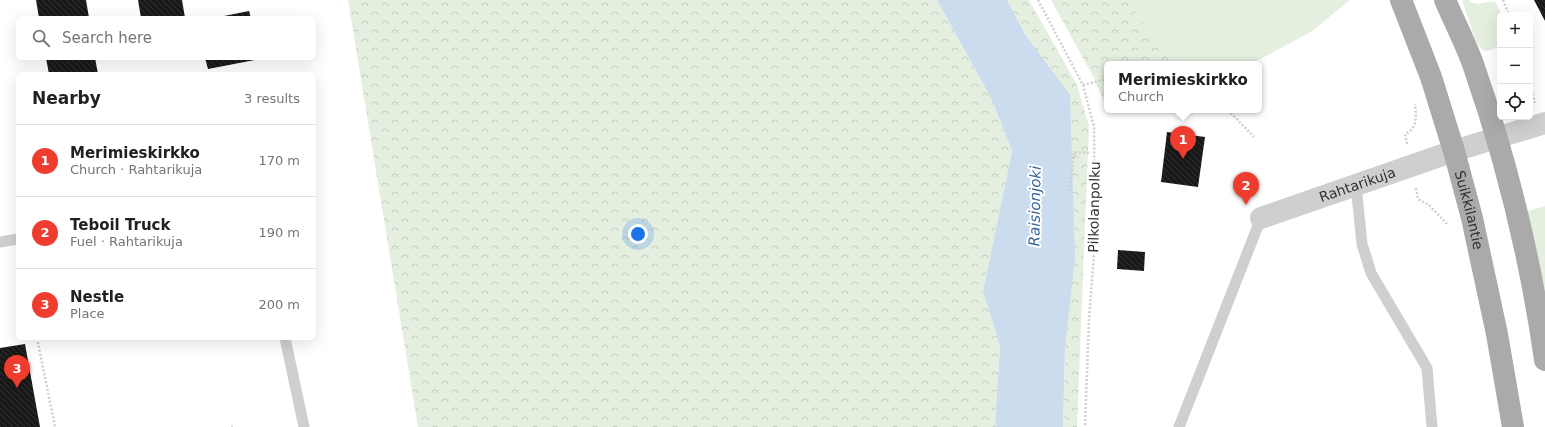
<!DOCTYPE html>
<meta charset="utf-8">
<style>
body{margin:0;font-family:"DejaVu Sans",sans-serif;background:#f6f6f6;color:#202124}
.controls{position:absolute;right:12px;top:12px;display:grid;overflow:hidden;border-radius:6px;box-shadow:0 4px 16px #0002}
.controls button{width:36px;height:36px;display:grid;place-items:center;padding:0;border:0;border-bottom:1px solid #e0e0e0;background:#fff;color:#202124;font:20px sans-serif}
.you{position:absolute;left:638px;top:234px;width:14px;height:14px;margin:-10px;border:3px solid #fff;border-radius:50%;background:#1a73e8;box-shadow:0 0 0 6px #1a73e833}
.badge{display:grid;place-items:center;width:26px;height:26px;border-radius:50%;background:#ee3d2e;color:#fff;font-size:13px;font-weight:700}
.pin{position:absolute;translate:-50% -33px;filter:drop-shadow(0 1px 2px #0008)}
.pin::after{content:'';position:absolute;top:21px;width:14px;height:12px;background:inherit;clip-path:polygon(0 0,100% 0,50% 100%)}
.popup{position:absolute;left:1104px;top:61px;width:158px;height:52px;box-sizing:border-box;display:grid;place-content:center;border-radius:6px;background:#fff;filter:drop-shadow(0 1px 3px #0005);font-size:13px;white-space:nowrap;color:#757577}
.popup b{font-size:15px;color:#202124}
.popup::after{content:'';position:absolute;left:50%;top:100%;margin-left:-8px;border:8px solid transparent;border-top-color:#fff}
.list{margin:0;padding:0;list-style:none}
h2{display:flex;justify-content:space-between;align-items:center;height:52px;margin:0;padding:0 16px;font-size:17px}
h2 small{font-size:13px;font-weight:400;color:#757577}
.list li{display:grid;grid-template-columns:26px 1fr auto;gap:12px;align-items:center;box-sizing:border-box;height:72px;padding:0 16px;border-top:1px solid #e0e0e0}
.list b{display:block;font-size:15px;white-space:nowrap}
.list p{margin:0;font-size:13px;white-space:nowrap;color:#757577}
.list em{font-size:13px;font-style:normal;color:#757577}
.icon{flex:none;width:22px;height:22px;fill:none;stroke:currentColor;stroke-width:2;stroke-linecap:round;stroke-linejoin:round}
.map{position:relative;flex:none;width:1545px;height:427px;overflow:hidden}
.search{position:absolute;background:#fff;box-shadow:0 4px 16px #0002;left:16px;top:16px;width:300px;height:44px;display:flex;align-items:center;gap:10px;box-sizing:border-box;padding:0 14px;border-radius:6px;color:#757577;font-size:15px}
.panel{position:absolute;background:#fff;box-shadow:0 4px 16px #0002;left:16px;top:72px;width:300px;height:268px;border-radius:6px}
.map>svg:first-child{display:block}
</style>
<div class="map">
<svg width="1545" height="427" viewBox="0 0 1545 427">
<defs>
<pattern id="forest-crowns" width="20" height="18" patternUnits="userSpaceOnUse"><rect width="20" height="18" fill="#e5efe0"/><path d="M2 6a3 3 0 1 1 6 0M12 15a3 3 0 1 1 6 0" fill="none" stroke="#c5cdc1"/></pattern>
<pattern id="building-back-hatch" width="6" height="6" patternUnits="userSpaceOnUse"><rect width="6" height="6" fill="#191919"/><path d="M-1 5l2 2M0 0l6 6M5-1l2 2" fill="none" stroke="#323232"/></pattern>
</defs>
<rect width="100%" height="100%" fill="#fff"/>
<g fill="#e5efe0">
<path d="M1128,0H1350L1311,32L1251,64H1172Z"/>
<path d="M1462,0H1469L1470,2L1477,4L1495,1L1502,15H1500V46L1488,51L1482,50L1476,41Z"/>
<path d="M1545,206V292L1527,211Z"/>
</g>
<g fill="url(#forest-crowns)">
<path d="M348,0H937L992,100L1012,151L983,291L1000,346L995,427H418Z"/>
<path d="M1007,0H1029L1077,85L1089,126L1077,427H1063L1065,348L1026,36Z"/>
<path d="M1051,0H1128L1172,64H1107V108L1094,78Z"/>
</g>
<path fill="#cbdcef" d="M937,0H1007L1026,36L1070,95L1075,258L1065,348L1063,427H995L1000,346L983,291L1012,151L992,100Z"/>
<g fill="url(#building-back-hatch)">
<path d="M36,0H86L89,18H39Z"/>
<path d="M138,0H182L185,18H141Z"/>
<path d="M1534,0H1545V21Z"/>
<path d="M249,11L251,18H219V17Z"/>
<path d="M46,58H95L98,74H49Z"/>
<path d="M205,58H259L260,59L208,69Z"/>
<path d="M1167,132L1205,137L1198,187L1161,182Z"/>
<path d="M1118,250L1145,252L1144,271L1117,269Z"/>
<path d="M25,344L40,427H0V348Z"/>
</g>
<g fill="none" stroke-linecap="round" stroke-linejoin="round">
<g stroke="#cfcfcf" stroke-width="2.5" stroke-dasharray="2 2" stroke-linecap="butt">
<path d="M1038,0L1083,85L1094,127L1095,241L1089,319L1085,427"/>
<path d="M1503,0L1509,15"/>
<path d="M1530,82L1535,103"/>
<path d="M1083,85L1107,79"/>
<path d="M1228,110L1254,137"/>
<path d="M1407,144L1405,134C1418,128 1416,117 1415,104"/>
<path d="M1416,188L1418,199L1429,205L1447,224"/>
<path d="M1070,191L1074,152L1091,153"/>
<path d="M37,338L55,427"/>
<path d="M231,427H234"/>
</g>
<g stroke="#cfcfcf" stroke-width="11">
<path d="M1356,185L1362,244L1371,273L1427,368L1432,427"/>
<path d="M0,242L18,239"/>
<path d="M285,338L304,427"/>
<path d="M1179,427L1261,218"/>
</g>
<path stroke="#cfcfcf" stroke-width="22" id="s1" d="M1261,218L1454,151"/>
<path stroke="#cfcfcf" stroke-width="22" d="M1454,151L1545,123"/>
<g stroke="#aaa" stroke-width="22">
<path id="s2" d="M1401,0L1431,77L1454,151L1472,218L1497,334L1513,427"/>
<path d="M1445,0C1454,21 1465,42 1473,64C1506,159 1531,260 1545,360"/>
</g>
</g>
<g text-anchor="middle" stroke-width="4" stroke-linejoin="round" paint-order="stroke">
<g font-size="14" fill="#323232" stroke="#fff">
<text dy="5" stroke="none"><textPath href="#s1" startOffset="102">Rahtarikuja</textPath></text>
<text transform="translate(1094 207) rotate(-89)" y="5">Pilkolanpolku</text>
<text dy="5" stroke="none"><textPath href="#s2" startOffset="221">Suikkilantie</textPath></text>
</g>
<g font-size="15" font-style="italic" fill="#3a6699" stroke="#fff">
<text transform="translate(1035 206) rotate(-89)" y="5">Raisionjoki</text>
</g>
</g>
</svg>
<div class="controls">
<button>+</button>
<button>−</button>
<button><svg class="icon" aria-label="locate" viewBox="0 0 24 24"><circle cx="12" cy="12" r="6"/><path d="M12 2v4M12 18v4M2 12h4M18 12h4"/></svg></button>
</div>
<div class="you"></div>
<div class="pin badge" style="left:1183px;top:159px">1</div>
<div class="popup"><b>Merimieskirkko</b>Church</div>
<div class="pin badge" style="left:1246px;top:205px">2</div>
<div class="pin badge" style="left:17px;top:388px">3</div>
<div class="search"><svg class="icon" aria-label="search" viewBox="0 0 24 24"><circle cx="10" cy="10" r="6"/><path d="M15 15l6 6"/></svg>Search here</div>
<section class="panel">
<h2>Nearby<small>3 results</small></h2>
<ul class="list">
<li><span class="badge">1</span><div><b>Merimieskirkko</b><p>Church · Rahtarikuja</p></div><em>170 m</em></li>
<li><span class="badge">2</span><div><b>Teboil Truck</b><p>Fuel · Rahtarikuja</p></div><em>190 m</em></li>
<li><span class="badge">3</span><div><b>Nestle</b><p>Place</p></div><em>200 m</em></li>
</ul>
</section>
</div>
